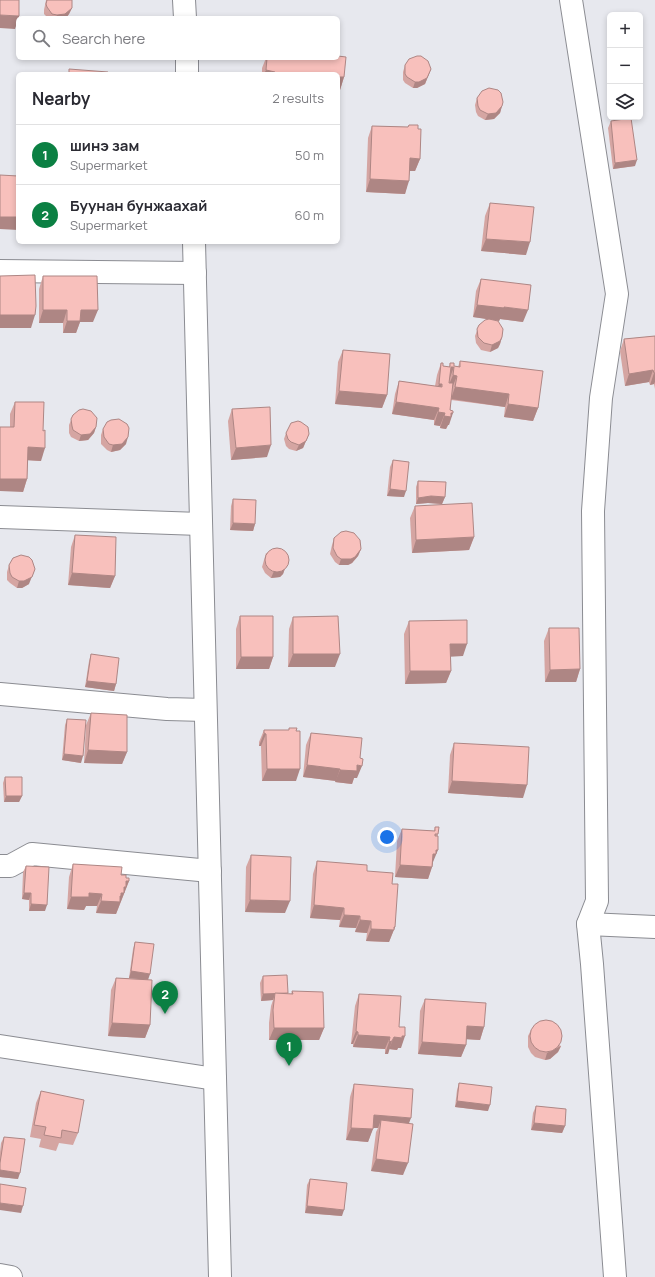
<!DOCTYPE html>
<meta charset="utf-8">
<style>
body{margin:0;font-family:Manrope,sans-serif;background:#f7f7f7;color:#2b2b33}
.controls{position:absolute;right:12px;top:12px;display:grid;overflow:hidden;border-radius:6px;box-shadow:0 2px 6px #0003}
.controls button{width:36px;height:36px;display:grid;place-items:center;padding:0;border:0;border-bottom:1px solid #e1e1e2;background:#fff;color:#2b2b33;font:20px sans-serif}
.you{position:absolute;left:387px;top:837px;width:14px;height:14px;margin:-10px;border:3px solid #fff;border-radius:50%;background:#1a73e8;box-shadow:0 0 0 6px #1a73e833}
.badge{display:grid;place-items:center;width:26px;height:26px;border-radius:50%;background:#0b8043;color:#fff;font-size:13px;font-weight:700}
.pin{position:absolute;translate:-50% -33px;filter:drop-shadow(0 1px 2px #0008)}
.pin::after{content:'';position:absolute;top:21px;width:14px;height:12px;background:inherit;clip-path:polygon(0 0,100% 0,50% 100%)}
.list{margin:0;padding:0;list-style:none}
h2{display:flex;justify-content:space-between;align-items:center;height:52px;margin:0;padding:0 16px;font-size:17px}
h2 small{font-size:13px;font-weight:400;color:#7c7c81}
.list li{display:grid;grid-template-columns:26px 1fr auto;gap:12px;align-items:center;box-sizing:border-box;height:60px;padding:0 16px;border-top:1px solid #e1e1e2}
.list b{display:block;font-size:15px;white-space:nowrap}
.list p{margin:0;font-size:13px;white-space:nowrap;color:#7c7c81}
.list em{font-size:13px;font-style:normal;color:#7c7c81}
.icon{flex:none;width:22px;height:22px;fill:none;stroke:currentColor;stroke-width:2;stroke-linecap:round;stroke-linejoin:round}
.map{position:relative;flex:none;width:655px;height:1277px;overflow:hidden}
.search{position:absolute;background:#fff;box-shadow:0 2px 6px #0003;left:16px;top:16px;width:324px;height:44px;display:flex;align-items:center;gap:10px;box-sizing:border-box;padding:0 14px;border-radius:6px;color:#7c7c81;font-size:15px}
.panel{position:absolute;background:#fff;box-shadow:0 2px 6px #0003;left:16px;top:72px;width:324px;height:172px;border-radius:6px}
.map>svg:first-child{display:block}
</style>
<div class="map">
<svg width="655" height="1277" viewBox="0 0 655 1277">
<rect width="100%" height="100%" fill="#e7e8ee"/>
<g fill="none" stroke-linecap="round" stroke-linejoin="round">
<g stroke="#8b8c92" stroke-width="24">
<g id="minor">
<path d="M184,0L185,18"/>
<path d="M571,0L617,294L601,398L593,511L597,901L588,924L592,964L615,1277"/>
<path d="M187,58V74"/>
<path d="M194,242L220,1277"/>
<path d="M0,271L195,273"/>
<path d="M0,517L200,524"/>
<path d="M0,694L167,709L205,710"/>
<path d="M0,866H10L32,854L210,871"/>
<path d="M588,924L655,927"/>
<path d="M0,1046L215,1079"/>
<path d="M0,1275L11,1277"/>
</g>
</g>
<use href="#minor" stroke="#fff" stroke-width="22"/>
</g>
<g fill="#d5a5a2">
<path d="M46,0H72V8L69,14L66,18H48L44,14V10Z"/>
<path d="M266,58H338L344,77L340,90L338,89V74H262V68Z"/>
<path d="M405,65L431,69L425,84L417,88H413L405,83L403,80V72Z"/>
<path d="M477,98L502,106L500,113L494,119L485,120L478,116L476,112L475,105Z"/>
<path d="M611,121L635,166L613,169L608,128Z"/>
<path d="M409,125L418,129L420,159L415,171H410L405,194L366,192L368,138L372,126L408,127Z"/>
<path d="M490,203L526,255L481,251L485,216Z"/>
<path d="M43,276L93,322H80L76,333H63V323H39V289Z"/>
<path d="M481,279L523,322L500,319L499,321L490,319L502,337L500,344L498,348L490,352L481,350L476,343L475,336L479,325L489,319L473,317L476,291Z"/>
<path d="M655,336V389L654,384L650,385L649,382L625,386L620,351L624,339Z"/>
<path d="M343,350L387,395L382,408L335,404L338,362Z"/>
<path d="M460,361L538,408L533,421L504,417L505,407L451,400L449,425H448L446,429L440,428V426L434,425V420L392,414L395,394L399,381L435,386L437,375L441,363L443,366L449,367L450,363L454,366L458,367Z"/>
<path d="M15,402L41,461L28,460L27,479L23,492L10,427V414Z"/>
<path d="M232,409L267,457L231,460L228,421Z"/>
<path d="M73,415L96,427L94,433L88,440L79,441L71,437L69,433V425Z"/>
<path d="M103,429L126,444L120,450L111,452L107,450L101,444V435Z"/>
<path d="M286,433L309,434L303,448L296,451L289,449L286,446L284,439Z"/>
<path d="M393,460L404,497L387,496L390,467Z"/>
<path d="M418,481L445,497L442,504L428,503L416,504V487Z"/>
<path d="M233,499L255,524L253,531L230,530L231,506Z"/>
<path d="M415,506L474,537L469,550L412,553L410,518Z"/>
<path d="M75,535L115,576L110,588L68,585L71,547Z"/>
<path d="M334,538L361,549L358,556L352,563L348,565H339L335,562L330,554L332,545Z"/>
<path d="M266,553L288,560L283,574L280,577L271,578L265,573L262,567Z"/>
<path d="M9,565L29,584L22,588H17L10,583L7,580V572Z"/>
<path d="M240,616L273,657L269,669H236V629Z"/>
<path d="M293,617L335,667H288L289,629Z"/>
<path d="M409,621L463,656H451V671L446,683L405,684L404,634Z"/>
<path d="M549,628L580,669L576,682H545L544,641Z"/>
<path d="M91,654L116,684L114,691L85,687L89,661Z"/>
<path d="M91,713L127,752L122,764L84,763L86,725Z"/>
<path d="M67,719L81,763L62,760L65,725Z"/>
<path d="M289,728L296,781H262L261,746H259V742L264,730H289Z"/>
<path d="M311,733L357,778H354L352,784L335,782L336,781L303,777L306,745Z"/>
<path d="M454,743L523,798L448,793L450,755Z"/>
<path d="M5,777L22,796L19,802H4L3,783Z"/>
<path d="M435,827L438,834L433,862L432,867L428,879L395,877L397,841L402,829L434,831Z"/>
<path d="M251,855L285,913L245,912L246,867Z"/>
<path d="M317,861L367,871L392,884L395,927L389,942L366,941L367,933L355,932L356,928L339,927L340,920L310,918L313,874Z"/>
<path d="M73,864L121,875L126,878L129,881L116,914L96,913L97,906H86L84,910L67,909L69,877Z"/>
<path d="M26,866L45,911H29V900L22,899L23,872Z"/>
<path d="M135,942L148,979L150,1025L145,1038L108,1036L111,990L116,978L140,979L129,978L133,949Z"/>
<path d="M263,976L288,994H291L292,991L324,1028L319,1040H269V1023L271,1006L273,1000L261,1001L260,983Z"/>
<path d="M359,994L399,1027L401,1048H398L397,1050L389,1049L388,1054H385V1049L353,1047V1044H351L355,1006Z"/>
<path d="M425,999L484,1027L480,1040L466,1039V1045L461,1057L418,1054L420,1011Z"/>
<path d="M531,1030L561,1046L558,1052L550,1059L545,1060L535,1057L531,1053L528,1047V1036Z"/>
<path d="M459,1083L488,1111L455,1107L457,1090Z"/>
<path d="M354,1084L409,1123L403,1175L371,1171L376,1132L378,1128H373L368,1142L346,1140L350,1097Z"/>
<path d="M41,1091L78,1133L73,1145L59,1143L56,1151L39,1147L41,1139L30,1137L36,1103Z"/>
<path d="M536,1106L565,1126L562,1133L531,1130L533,1113Z"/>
<path d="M4,1137L18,1179L0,1177V1152L1,1143Z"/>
<path d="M310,1179L342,1216L305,1213L307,1185Z"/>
</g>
<g fill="#ae8684">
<path d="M72,8L69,14L66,18H56L57,15Z"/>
<path d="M0,15L19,16V18H18V20L15,29L0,28Z"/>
<path d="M431,69L425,84L417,88H413L415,82Z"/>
<path d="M266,70L275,72L274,74H264Z"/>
<path d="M338,77H344L340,90L338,89Z"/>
<path d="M502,106L500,113L494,119L485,120L488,114Z"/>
<path d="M410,158L420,159L415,171H406Z"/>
<path d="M637,160L635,166L613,169L615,163Z"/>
<path d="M370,179L409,181L405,194L366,192Z"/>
<path d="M0,217H18V230L0,229Z"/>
<path d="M486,239L530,242L526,255L481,251Z"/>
<path d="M131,242H145L144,243Z"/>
<path d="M477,305L504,307L528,310L523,322L500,319L499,321L473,317Z"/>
<path d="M43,310H67L63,323H39Z"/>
<path d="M81,310H98L93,322H80L76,333H63L67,321Z"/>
<path d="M0,315H35L31,328H0Z"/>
<path d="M502,337L500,344L498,348L490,352L492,345Z"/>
<path d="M451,367H454L449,380Z"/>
<path d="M653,370L649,382L625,386L629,374Z"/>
<path d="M654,373H655V382L654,384L650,385Z"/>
<path d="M453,375L457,376L452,388L448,387Z"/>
<path d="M439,384H442L437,397L434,396Z"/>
<path d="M455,387L509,394L505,407L451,399Z"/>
<path d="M339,391L387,395L382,408L335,404Z"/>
<path d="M396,402L439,408L434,420L392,414Z"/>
<path d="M508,404L538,408L533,421L504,417Z"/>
<path d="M438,412L445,413L440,426L434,425Z"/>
<path d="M451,413H453L449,425H448L446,429L440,428L444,416Z"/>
<path d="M96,427L94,433L88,440L79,441L81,435Z"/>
<path d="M309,434L303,448L296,451L299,445Z"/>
<path d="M128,437L126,444L120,450L111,452L113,445Z"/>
<path d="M271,445L267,457L231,460L236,448Z"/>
<path d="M28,447L45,448L41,461L23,460Z"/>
<path d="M0,479H27L23,492L0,491Z"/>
<path d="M390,489L406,491L404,497L387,496Z"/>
<path d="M431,496L445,497L442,504L428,503L416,504L418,498Z"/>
<path d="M233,523L255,524L253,531L230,530Z"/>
<path d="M474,537L469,550L412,553L416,540Z"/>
<path d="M361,549L358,556L352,563L348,565H339L341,559Z"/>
<path d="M288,560L283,574L280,577L271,578L274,571Z"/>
<path d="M35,569L29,584L22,588H17L19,581Z"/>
<path d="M72,573L115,576L110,588L68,585Z"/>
<path d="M450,644H467L463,656L446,657Z"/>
<path d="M293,654H340L335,667H288Z"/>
<path d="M241,657H273L269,669H236Z"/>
<path d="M580,669L576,682H545L550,670Z"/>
<path d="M410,671H451L446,683L405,684Z"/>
<path d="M87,681L116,684L114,691L85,687Z"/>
<path d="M264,733L266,734L261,746H259Z"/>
<path d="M88,750L127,752L122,764L84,763Z"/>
<path d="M64,754L83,756L81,763L62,760Z"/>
<path d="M307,765L340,769L336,781L303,777Z"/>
<path d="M357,765L362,766L357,778H354L352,784L335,782L340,770Z"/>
<path d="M267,769H300L296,781H262Z"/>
<path d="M452,781L527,785L523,798L448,793Z"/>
<path d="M6,796H22L19,802H4Z"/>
<path d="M436,850H438L433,862L432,867L428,879L395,877L400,865L433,854Z"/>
<path d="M126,881H129L116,914L96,913L101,901Z"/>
<path d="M24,893H31L29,900L22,899Z"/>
<path d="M89,893L102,894L97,906H86L84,910L67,909L71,897Z"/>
<path d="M250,900L290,901L285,913L245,912Z"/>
<path d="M31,904L47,905L45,911H29Z"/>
<path d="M314,905L344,908L340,920L310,918Z"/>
<path d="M344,915L360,916L356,928L339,927Z"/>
<path d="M360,920L371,921L367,933L355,932Z"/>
<path d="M395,927L389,942L366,941L371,929Z"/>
<path d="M131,971L150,974L148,980L129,978Z"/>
<path d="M263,994H275L273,1000L261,1001Z"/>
<path d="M112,1023L150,1025L145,1038L108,1036Z"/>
<path d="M467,1026L484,1027L480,1040L463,1039Z"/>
<path d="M274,1028H324L319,1040H269Z"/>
<path d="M356,1031L358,1032L353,1044H351Z"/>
<path d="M358,1035L390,1037L385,1049L353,1047Z"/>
<path d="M402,1036H405L401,1048H398L397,1050L389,1049L394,1037Z"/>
<path d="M392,1041L388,1054H385L389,1042Z"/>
<path d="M422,1042L466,1045L461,1057L418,1054Z"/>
<path d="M561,1046L558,1052L550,1059L545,1060L547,1053Z"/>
<path d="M457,1101L490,1105L488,1111L455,1107Z"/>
<path d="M374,1115L411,1118L406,1131L381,1120L378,1128H370Z"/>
<path d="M534,1123L565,1126L562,1133L531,1130Z"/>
<path d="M351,1128L373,1129L368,1142L346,1140Z"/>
<path d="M376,1159L408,1163L403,1175L371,1171Z"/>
<path d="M0,1170L20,1173L18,1179L0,1177Z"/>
<path d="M0,1203L23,1206L21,1213L0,1210Z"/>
<path d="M307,1206L344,1210L342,1216L305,1213Z"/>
</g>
<g fill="#f8c0bc" stroke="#ae8684">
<path d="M0,0H19V16L0,15Z"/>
<path d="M47,0H72V8L65,14L57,15L52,14L47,7L46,4Z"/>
<path d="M338,56L346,57L344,77H338V74H274L275,72L266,70L267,58H338Z"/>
<path d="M417,56H421L428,61L431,69L427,78L419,82H415L407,77L405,74V65L409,59Z"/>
<path d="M69,69L108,72L107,74H69Z"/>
<path d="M489,88L498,90L501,93L503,102L502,106L496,113L488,114L480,110L478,106L477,98L482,91Z"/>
<path d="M631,118L637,160L615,163L611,121Z"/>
<path d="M409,125H418V129H421L420,159L410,158L409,181L370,179L372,126L408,127Z"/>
<path d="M0,175L18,176V217H0Z"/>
<path d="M490,203L534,207L530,242L486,239Z"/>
<path d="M35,275L36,306L35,315H0V276Z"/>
<path d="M43,276H97L98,310H81L80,321H67V310H43Z"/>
<path d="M481,279L531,285L528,310L504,307V308L477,305Z"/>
<path d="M489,319L498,321L503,329L502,337L500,341L492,345L484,343L478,337L477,329L479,325L485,320Z"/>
<path d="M655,336V373H654L653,370L629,374L624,339Z"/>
<path d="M343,350L390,354L387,395L339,391Z"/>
<path d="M460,361L543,371L538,408L508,404L509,394L455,387L457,376L453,375L454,367H451L449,383H453L450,410L453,411V413H451V417L444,416L445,413L438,412L439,408L396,402L399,381L442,387V384H439L441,363H443V366L450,367V363H454V366L460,367Z"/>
<path d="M15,402H44L43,431L45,430V448L28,447L27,479H0V427H14Z"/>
<path d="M270,407L271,445L236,448L232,409Z"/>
<path d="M83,409L91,411L97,418L96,427L90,434L81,435L73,430L72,426L71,419L73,415L79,410Z"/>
<path d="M119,419L127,424L129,428L128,437L122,444L113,445L109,444L104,437L103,429L107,422L111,420Z"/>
<path d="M298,421L301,422L308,427L309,434L306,441L299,445L291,442L288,439L286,433L291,423Z"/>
<path d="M393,460L409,462L406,491L390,489Z"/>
<path d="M418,481L446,482L445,497L431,496L418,498Z"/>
<path d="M233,499L256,500L255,524L233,523Z"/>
<path d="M472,503L474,537L416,540L415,506Z"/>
<path d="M346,531L354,533L360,540L361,549L355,557L351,559H341L337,556L333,548L334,538L341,532Z"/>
<path d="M75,535L116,537L115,576L72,573Z"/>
<circle cx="277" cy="560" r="12"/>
<path d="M21,555L29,557L32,560L35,569L32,577L24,581H19L12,577L10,573L9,565L13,558Z"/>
<path d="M240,616H273V657H241Z"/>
<path d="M338,616L340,654H293V617Z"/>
<path d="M467,620V644H450L451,671H410L409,621Z"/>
<path d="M549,628H579L580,669L550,670Z"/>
<path d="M91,654L119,658L116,684L87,681Z"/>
<path d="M91,713L127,715V752L88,750Z"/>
<path d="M67,719L86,720L83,756L64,754Z"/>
<path d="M289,728H297L296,731H300V769H267L266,734L264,733V730H289Z"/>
<path d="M311,733L362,738L360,758L363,759L362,766L357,765V771L340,770V769L307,765Z"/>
<path d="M454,743L529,747L527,785L452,781Z"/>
<path d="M5,777H22V796H6Z"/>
<path d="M435,827H439L438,834H435V836H438V850H436V854H433L432,867L400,865L402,829L435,831Z"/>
<path d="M251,855L291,857L290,901L250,900Z"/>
<path d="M317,861L367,865V871L393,873L392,884H398L395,927H394V930L371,929V921L360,920V916L344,915V908L314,905Z"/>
<path d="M73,864L122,867L121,875H126V878H129V881H126V887H124V893H121V896H120V902L101,901L102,894L89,893V897H71Z"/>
<path d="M26,866L49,867L47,905L31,904V893H24Z"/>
<path d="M135,942L154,944L150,974L131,971Z"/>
<path d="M287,975L288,993L263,994V976Z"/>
<path d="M116,978L152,980L150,1025L112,1023Z"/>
<path d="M292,991L323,992L324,1028H274L273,1010L275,993L293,994Z"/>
<path d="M359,994L401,996L399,1027H405V1036H402V1038L394,1037L392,1041L389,1042L390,1037L358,1035V1032L356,1031Z"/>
<path d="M425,999L486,1003L484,1027L467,1026L466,1045L422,1042Z"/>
<circle cx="546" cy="1036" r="16"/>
<path d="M459,1083L492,1087L490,1105L457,1101Z"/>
<path d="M354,1084L413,1089L411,1118L374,1115L373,1129L351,1128Z"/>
<path d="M41,1091L84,1100L78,1133L62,1130L61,1138L44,1135L46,1127L34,1125Z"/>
<path d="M536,1106L566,1109L565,1126L534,1123Z"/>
<path d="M381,1120L413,1124L408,1163L376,1159Z"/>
<path d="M4,1137L25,1139L20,1173L0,1170V1163Z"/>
<path d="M310,1179L347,1183L344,1210L307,1206Z"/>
<path d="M0,1184L26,1188L23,1206L0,1203Z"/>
</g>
</svg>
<div class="controls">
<button>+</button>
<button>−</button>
<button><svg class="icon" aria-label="layers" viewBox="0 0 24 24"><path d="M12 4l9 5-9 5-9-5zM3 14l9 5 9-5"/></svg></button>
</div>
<div class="you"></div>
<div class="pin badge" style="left:289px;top:1066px">1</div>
<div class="pin badge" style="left:165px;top:1014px">2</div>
<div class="search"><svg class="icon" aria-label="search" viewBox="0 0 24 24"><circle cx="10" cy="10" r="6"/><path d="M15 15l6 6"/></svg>Search here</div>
<section class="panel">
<h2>Nearby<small>2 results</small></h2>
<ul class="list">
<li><span class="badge">1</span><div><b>шинэ зам</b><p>Supermarket</p></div><em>50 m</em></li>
<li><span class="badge">2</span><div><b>Буунан бунжаахай</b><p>Supermarket</p></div><em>60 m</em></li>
</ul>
</section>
</div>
